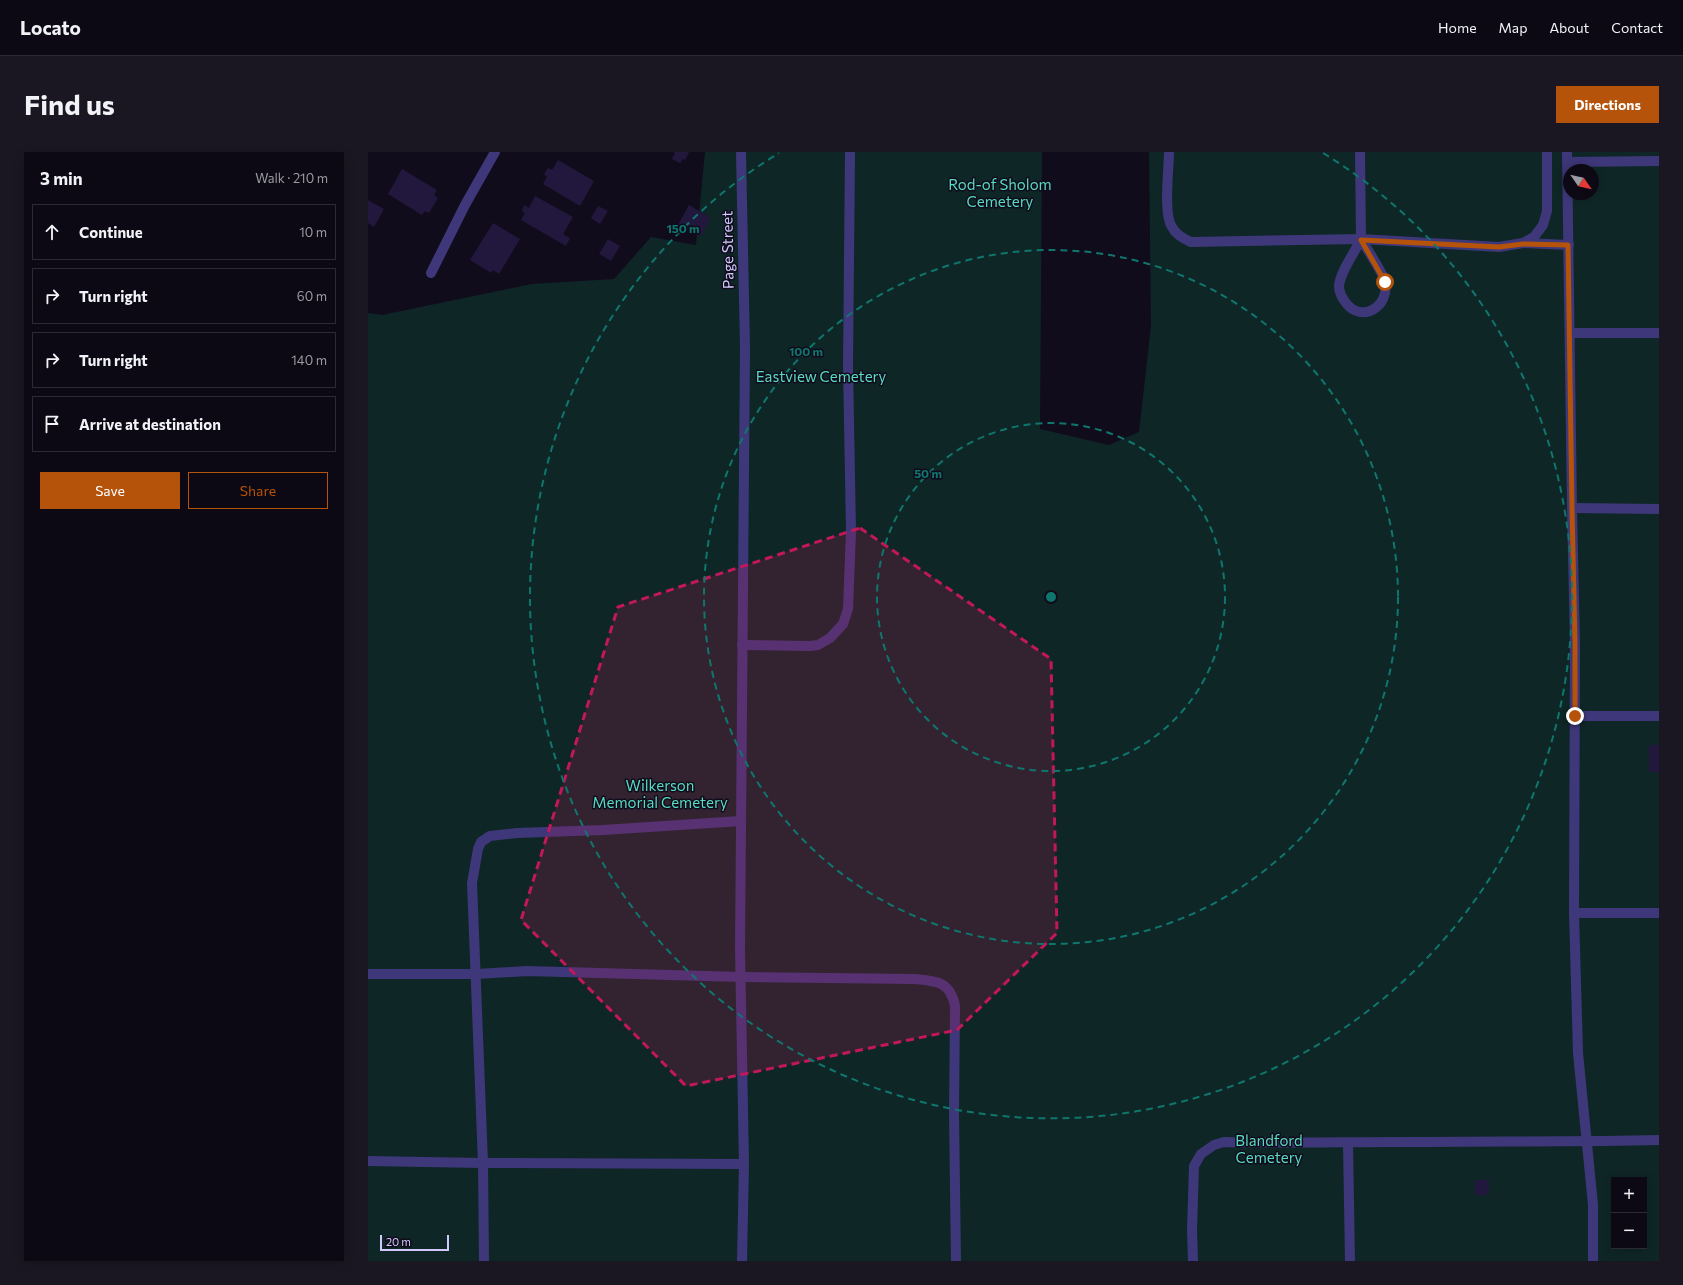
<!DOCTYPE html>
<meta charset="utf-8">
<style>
body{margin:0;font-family:Commissioner,sans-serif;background:#1a1722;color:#f1f3f6}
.controls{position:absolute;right:12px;bottom:12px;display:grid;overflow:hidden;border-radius:0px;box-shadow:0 2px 10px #0003}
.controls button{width:36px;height:36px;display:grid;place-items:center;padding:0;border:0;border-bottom:1px solid #2c2a34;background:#0c0915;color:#f1f3f6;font:20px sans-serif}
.compass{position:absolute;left:1195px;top:12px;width:36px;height:36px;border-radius:50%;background:#0c0915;box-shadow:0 2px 10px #0003;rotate:124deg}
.scale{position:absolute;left:12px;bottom:10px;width:69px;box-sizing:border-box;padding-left:4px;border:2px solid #d1c8fe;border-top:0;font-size:11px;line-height:14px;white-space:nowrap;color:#d1c8fe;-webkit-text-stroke:3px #100c1c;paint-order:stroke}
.stop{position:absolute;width:12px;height:12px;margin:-9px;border:3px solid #b45309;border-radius:50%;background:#fff}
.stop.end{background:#b45309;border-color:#fff;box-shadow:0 1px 4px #0008}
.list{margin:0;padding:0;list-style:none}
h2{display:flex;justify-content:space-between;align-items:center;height:52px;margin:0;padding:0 16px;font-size:17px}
h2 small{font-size:13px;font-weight:400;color:#9a9aa0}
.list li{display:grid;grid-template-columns:26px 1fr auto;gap:12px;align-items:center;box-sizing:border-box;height:56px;margin:0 8px 8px;padding:0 8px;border:1px solid #2c2a34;border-radius:0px}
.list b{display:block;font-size:15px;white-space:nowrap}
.list em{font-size:13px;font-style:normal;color:#9a9aa0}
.actions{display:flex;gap:8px;padding:12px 16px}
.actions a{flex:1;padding:9px 0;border:1px solid #b45309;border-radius:0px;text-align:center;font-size:14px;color:#b45309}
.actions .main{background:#b45309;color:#fff}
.icon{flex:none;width:22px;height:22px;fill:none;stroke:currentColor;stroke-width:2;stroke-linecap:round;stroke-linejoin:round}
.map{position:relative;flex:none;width:1291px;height:1109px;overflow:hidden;border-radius:0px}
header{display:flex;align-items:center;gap:24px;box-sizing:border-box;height:56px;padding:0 20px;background:#0c0915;border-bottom:1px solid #2c2a34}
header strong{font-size:19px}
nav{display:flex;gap:22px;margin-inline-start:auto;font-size:14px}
.intro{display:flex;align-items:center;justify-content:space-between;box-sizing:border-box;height:96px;padding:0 24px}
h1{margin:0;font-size:28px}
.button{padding:10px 18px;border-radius:0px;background:#b45309;color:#fff;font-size:14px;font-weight:700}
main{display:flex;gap:24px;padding:0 24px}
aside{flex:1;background:#0c0915;border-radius:0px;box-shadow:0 2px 10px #0003}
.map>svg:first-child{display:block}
</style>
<header>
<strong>Locato</strong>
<nav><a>Home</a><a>Map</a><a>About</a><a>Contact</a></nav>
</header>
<div class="intro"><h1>Find us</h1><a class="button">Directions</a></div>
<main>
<aside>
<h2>3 min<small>Walk · 210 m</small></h2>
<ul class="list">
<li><svg class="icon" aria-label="ahead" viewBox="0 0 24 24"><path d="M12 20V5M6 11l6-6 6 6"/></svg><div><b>Continue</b></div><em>10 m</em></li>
<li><svg class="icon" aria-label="right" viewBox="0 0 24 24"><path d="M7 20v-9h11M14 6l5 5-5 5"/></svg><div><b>Turn right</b></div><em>60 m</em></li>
<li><svg class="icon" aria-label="right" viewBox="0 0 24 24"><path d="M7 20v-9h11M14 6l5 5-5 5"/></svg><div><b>Turn right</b></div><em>140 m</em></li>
<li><svg class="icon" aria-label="arrive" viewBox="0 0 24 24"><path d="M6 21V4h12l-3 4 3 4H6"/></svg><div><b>Arrive at destination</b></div></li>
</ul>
<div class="actions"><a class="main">Save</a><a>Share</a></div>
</aside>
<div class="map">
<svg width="1291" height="1109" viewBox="0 0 1291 1109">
<rect width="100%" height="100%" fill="#100c1c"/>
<path fill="#0f2626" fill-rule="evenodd" d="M337,0H674L672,277L741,293L771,280L783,174L781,0H1291V1109H0V161L14,163L164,132L246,127L283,85L328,93ZM1201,18H1225V42H1201ZM1246,1028H1276V1094H1246Z"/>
<g fill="#22183d">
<path d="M305,0H321L317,8L315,7L312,11L304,7L307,1Z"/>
<path d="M190,8L226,29L212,54L175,32L179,25L176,22L180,16L184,18Z"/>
<path d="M34,17L69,38L66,43L70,46L61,61L57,59L54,63L20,42Z"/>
<path d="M167,44L205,65L195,82L202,86L198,94L153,68L157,61L154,59L156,53L161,56Z"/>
<path d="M0,48L16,57L6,75L0,71Z"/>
<path d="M321,53L343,66L332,85L310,73Z"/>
<path d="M230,54L240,59L232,72L223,66Z"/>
<path d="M125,71L152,87L131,122L125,118L123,121L102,108Z"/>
<path d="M240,87L252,94L243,109L231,102Z"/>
<rect x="1281" y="593" width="10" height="27"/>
<rect x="1107" y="1028" width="14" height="15"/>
</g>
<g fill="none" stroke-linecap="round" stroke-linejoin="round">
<g stroke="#3e387a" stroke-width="10">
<path d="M373,0L377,196L372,796L376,1012L374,1109"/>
<path d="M801,0C801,17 795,62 804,75C808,83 815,86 823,90L993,87L1131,95L1155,91L1166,85L1175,73L1179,59V0"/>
<path d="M992,0L993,87"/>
<path d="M1199,0L1204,356L1207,492L1206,761L1210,901L1225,1053V1109"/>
<path d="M1199,10L1291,9"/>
<path d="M993,87C998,96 1016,122 1017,130C1022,154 994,172 978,151C974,146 971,140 971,134C972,120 987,100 993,87Z"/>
<path d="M1155,91L1201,93"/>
<path d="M63,121L97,53L127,0"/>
<path d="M1202,181H1291"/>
<path d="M1204,356L1291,357"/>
<path d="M374,493L442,494L450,493L462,486L475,472L480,457L483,380L480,214L482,0"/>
<path d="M1207,564H1291"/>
<path d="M1206,761H1291"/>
<path d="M0,822H109L159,819L374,825L546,827C568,829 582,829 587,854L586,962L588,1109"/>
<path d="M980,991L982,1109"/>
<path d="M0,1009L115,1011L376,1012"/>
<path d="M116,1109L115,1011L104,731L110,697L113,690L122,684L149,681L235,678L373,669"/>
<path d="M825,1109L824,1078L826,1014L833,1002L846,993L856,990C918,991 980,990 1042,990C1125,989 1208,990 1291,988"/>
</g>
</g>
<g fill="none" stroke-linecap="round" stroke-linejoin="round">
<path stroke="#b45309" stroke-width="5" d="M1017,130L993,88L1131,95L1155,92L1200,93L1204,356L1207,492V564"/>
</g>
<path fill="#c2185b" fill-opacity="0.2" stroke="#c2185b" stroke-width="3" stroke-dasharray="8 5" stroke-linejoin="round" d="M492,376L683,507L689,781L589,878L318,934L153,768L250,455Z"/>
<g fill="none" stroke="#0f766e" stroke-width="2" stroke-dasharray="7 5">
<circle cx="683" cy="445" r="174"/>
<circle cx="683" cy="445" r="347"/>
<path d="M955 1A521 521 0 1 1 411 1"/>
</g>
<g text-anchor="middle" stroke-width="3" stroke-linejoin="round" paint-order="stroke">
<g font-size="15" fill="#57dbc1" stroke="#100c1c">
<text x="632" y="38">Rod-of Sholom<tspan x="632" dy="17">Cemetery</tspan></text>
<text x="453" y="230">Eastview Cemetery</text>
<text x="292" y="639">Wilkerson<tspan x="292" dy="17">Memorial Cemetery</tspan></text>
<text x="901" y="994">Blandford<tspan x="901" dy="17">Cemetery</tspan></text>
</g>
<g font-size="15" fill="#d1c8fe" stroke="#100c1c">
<text transform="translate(360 98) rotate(-91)" y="5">Page Street</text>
</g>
</g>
<circle cx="683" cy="445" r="6" fill="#0f766e" stroke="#100c1c" stroke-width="2"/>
<g font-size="12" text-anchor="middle" font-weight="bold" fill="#0f766e" stroke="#100c1c" stroke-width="3" stroke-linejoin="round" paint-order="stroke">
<text x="315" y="81">150 m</text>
<text x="438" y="204">100 m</text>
<text x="560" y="326">50 m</text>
</g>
</svg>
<div class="controls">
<button>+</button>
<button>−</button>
</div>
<svg class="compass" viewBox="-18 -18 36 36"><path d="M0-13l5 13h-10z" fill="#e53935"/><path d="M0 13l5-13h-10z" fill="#9a9aa0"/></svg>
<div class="scale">20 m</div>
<div class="stop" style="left:1017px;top:130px"></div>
<div class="stop end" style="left:1207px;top:564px"></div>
</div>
</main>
